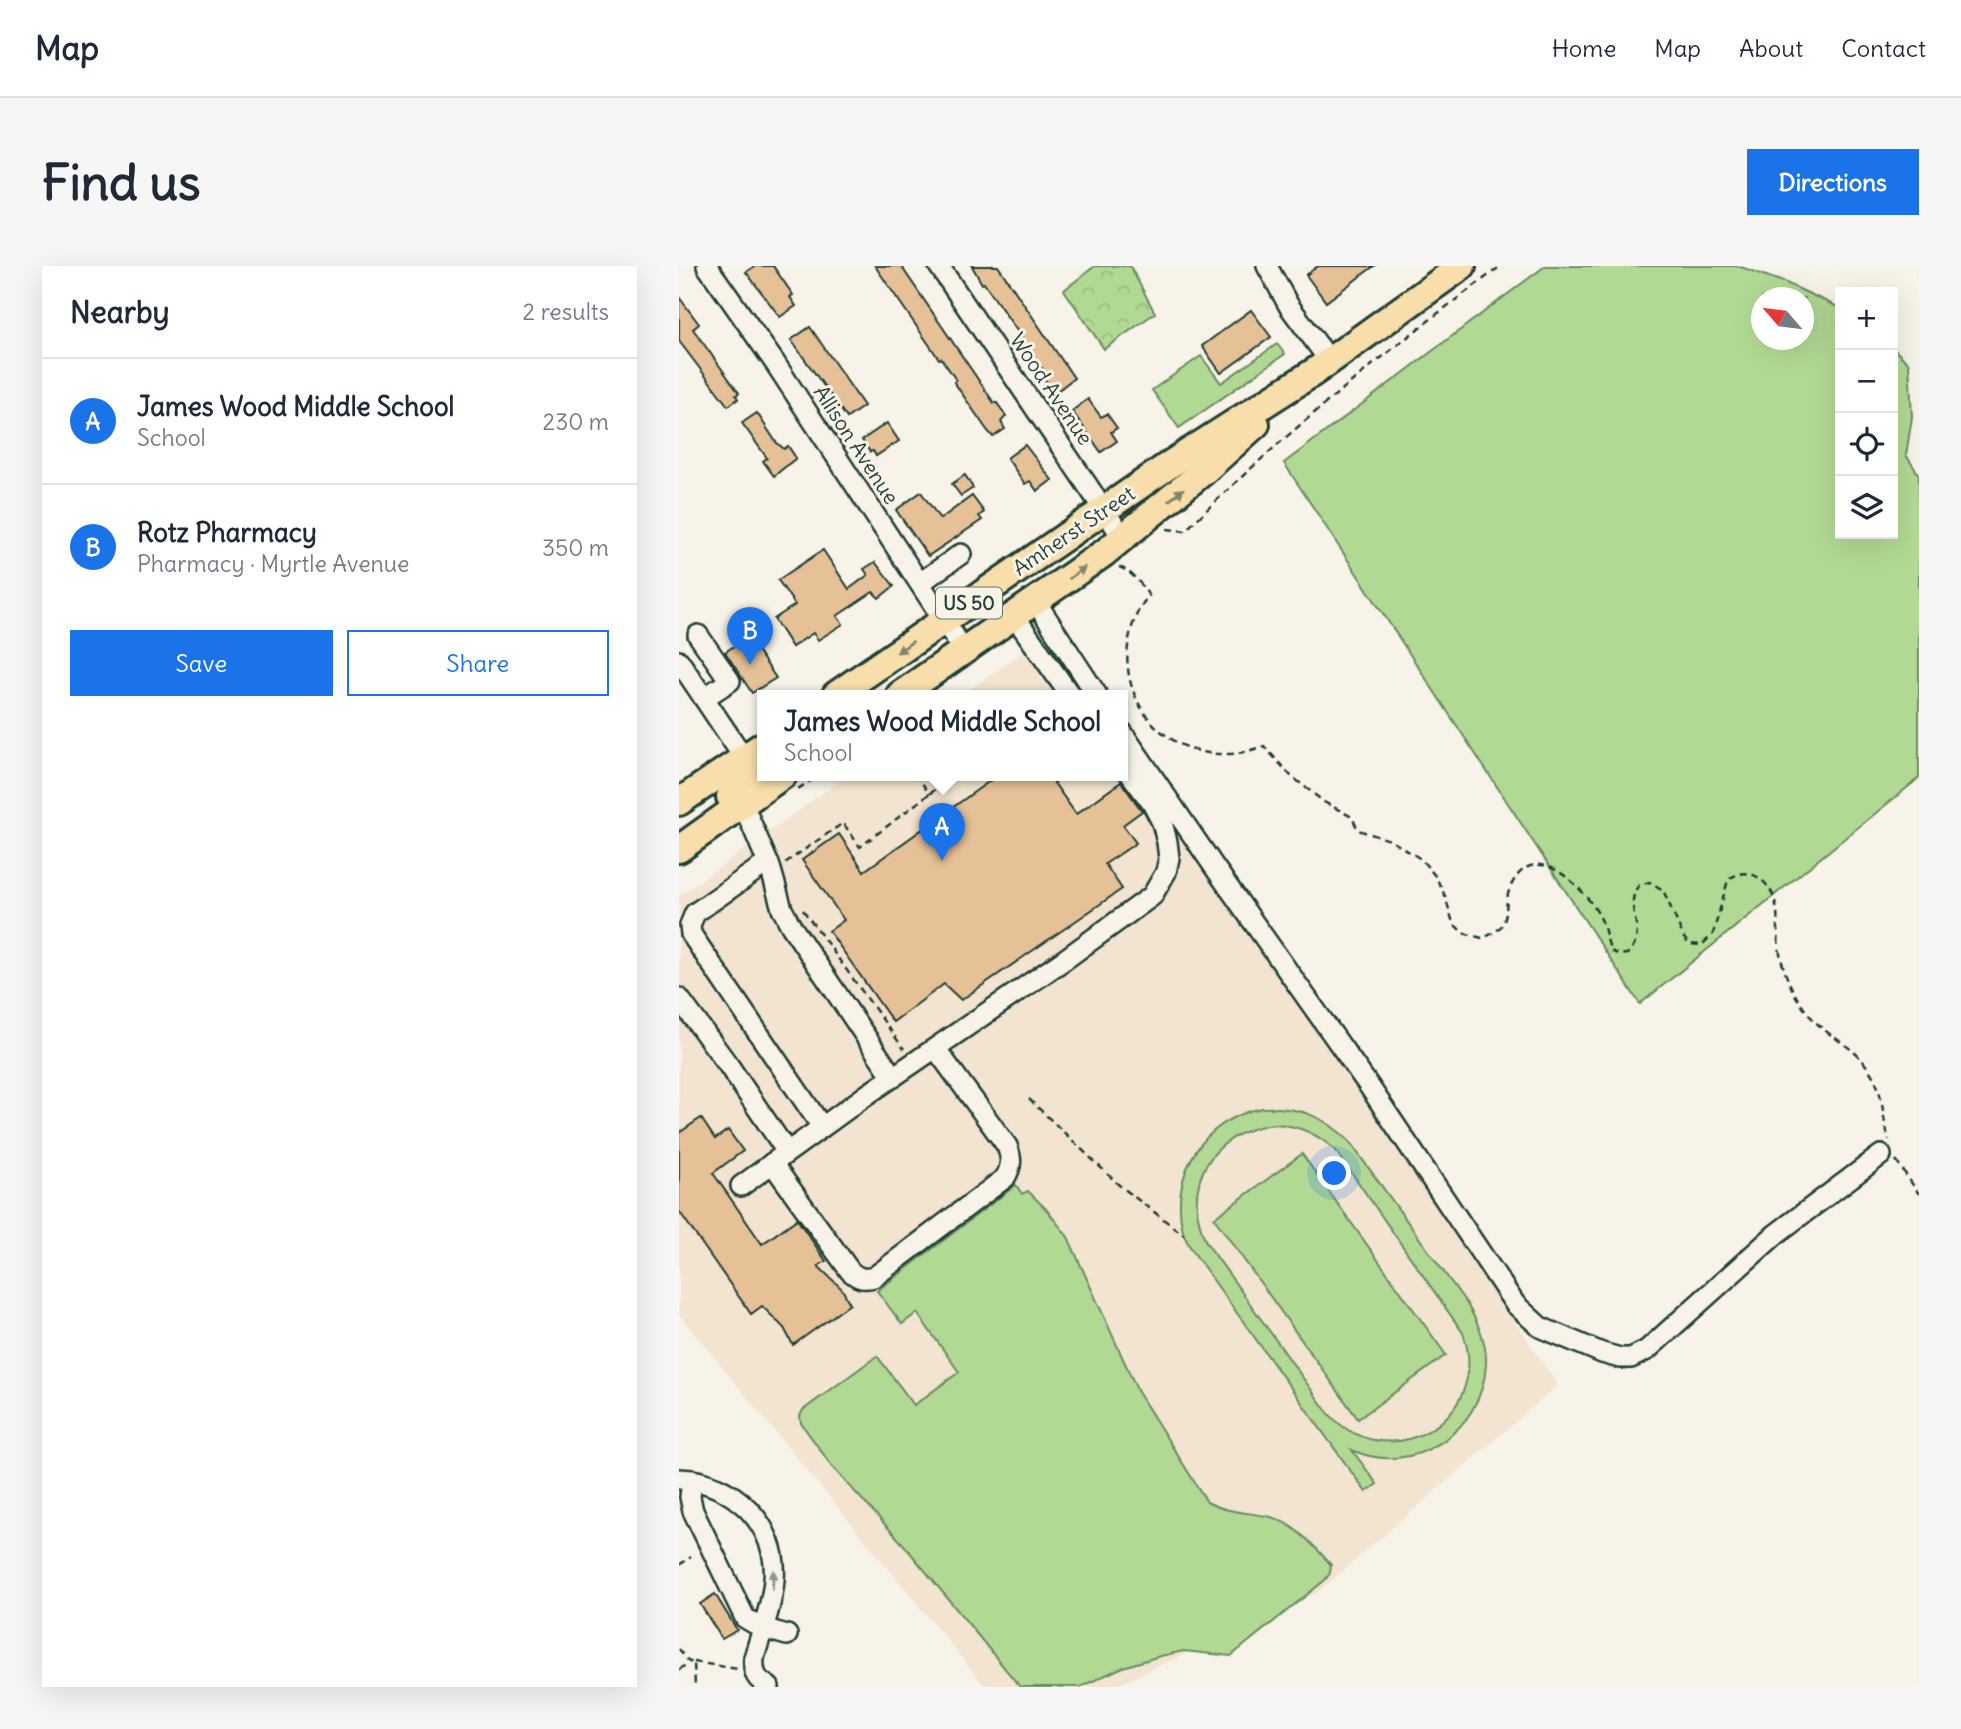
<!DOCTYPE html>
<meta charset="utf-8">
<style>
body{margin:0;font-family:Delius,sans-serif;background:#f6f6f7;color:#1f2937}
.controls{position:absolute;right:21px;top:21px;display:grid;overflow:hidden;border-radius:0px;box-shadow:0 7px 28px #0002}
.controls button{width:63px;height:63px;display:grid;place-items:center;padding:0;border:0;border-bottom:2px solid #e0e1e3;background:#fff;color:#1f2937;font:35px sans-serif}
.compass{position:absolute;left:1072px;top:21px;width:63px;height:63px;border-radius:50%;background:#fff;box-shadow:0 7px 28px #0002;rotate:298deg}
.you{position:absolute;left:656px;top:908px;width:24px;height:24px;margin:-18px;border:5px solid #fff;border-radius:50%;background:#1a73e8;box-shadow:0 0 0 10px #1a73e833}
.badge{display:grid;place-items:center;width:46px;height:46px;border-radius:50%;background:#1a73e8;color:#fff;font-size:23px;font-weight:700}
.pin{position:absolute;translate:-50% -58px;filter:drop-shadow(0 2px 4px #0008)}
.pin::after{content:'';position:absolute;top:37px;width:24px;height:21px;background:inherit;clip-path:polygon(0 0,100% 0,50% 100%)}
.popup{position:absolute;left:78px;top:424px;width:371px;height:91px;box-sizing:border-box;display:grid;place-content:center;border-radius:0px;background:#fff;filter:drop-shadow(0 2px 5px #0005);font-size:23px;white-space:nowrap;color:#747a83}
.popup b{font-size:26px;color:#1f2937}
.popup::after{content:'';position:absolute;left:50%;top:100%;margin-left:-14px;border:14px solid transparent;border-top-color:#fff}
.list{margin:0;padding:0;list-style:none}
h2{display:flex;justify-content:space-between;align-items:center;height:91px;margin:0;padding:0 28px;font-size:30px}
h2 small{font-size:23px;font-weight:400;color:#747a83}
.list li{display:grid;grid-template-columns:46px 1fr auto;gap:21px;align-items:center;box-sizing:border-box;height:126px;padding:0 28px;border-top:2px solid #e0e1e3}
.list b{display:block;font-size:26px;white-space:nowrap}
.list p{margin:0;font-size:23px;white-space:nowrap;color:#747a83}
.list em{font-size:23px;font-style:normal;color:#747a83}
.actions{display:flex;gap:14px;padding:21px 28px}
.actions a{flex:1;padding:16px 0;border:2px solid #1a73e8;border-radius:0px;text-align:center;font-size:24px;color:#1a73e8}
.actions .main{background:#1a73e8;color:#fff}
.icon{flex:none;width:38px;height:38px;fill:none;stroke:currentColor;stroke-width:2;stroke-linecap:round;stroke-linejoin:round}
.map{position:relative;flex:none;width:1240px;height:1421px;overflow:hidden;border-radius:0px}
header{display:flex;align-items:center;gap:42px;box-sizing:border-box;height:98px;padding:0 35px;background:#fff;border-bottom:2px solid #e0e1e3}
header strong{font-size:33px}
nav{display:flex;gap:38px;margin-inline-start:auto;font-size:24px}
.intro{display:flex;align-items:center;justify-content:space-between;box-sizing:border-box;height:168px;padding:0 42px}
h1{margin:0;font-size:49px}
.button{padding:18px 32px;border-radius:0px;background:#1a73e8;color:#fff;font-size:24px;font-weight:700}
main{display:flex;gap:42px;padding:0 42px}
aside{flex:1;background:#fff;border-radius:0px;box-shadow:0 7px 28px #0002}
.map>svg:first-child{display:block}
</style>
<header>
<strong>Map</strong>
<nav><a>Home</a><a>Map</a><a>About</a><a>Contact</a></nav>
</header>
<div class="intro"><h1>Find us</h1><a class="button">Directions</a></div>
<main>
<aside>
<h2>Nearby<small>2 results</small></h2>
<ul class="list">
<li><span class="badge">A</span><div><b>James Wood Middle School</b><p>School</p></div><em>230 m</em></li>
<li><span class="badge">B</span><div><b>Rotz Pharmacy</b><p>Pharmacy · Myrtle Avenue</p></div><em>350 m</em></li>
</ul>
<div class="actions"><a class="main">Save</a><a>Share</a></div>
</aside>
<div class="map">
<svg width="1240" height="1421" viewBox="0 0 1240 1421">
<defs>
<pattern id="forest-crowns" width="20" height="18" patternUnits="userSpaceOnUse" patternTransform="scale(1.75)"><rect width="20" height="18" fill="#b2d994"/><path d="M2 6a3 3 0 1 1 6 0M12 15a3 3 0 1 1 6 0" fill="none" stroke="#99bb80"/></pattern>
</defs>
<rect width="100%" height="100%" fill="#f7f3e8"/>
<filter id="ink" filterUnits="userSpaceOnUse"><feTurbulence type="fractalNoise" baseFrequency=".0143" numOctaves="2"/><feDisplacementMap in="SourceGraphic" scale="14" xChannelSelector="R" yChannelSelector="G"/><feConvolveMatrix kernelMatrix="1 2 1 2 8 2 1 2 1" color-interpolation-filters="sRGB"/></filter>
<g filter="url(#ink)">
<g fill="#f2e4d0">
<path d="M368,369L409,429H283Z"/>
<path d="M443,480L879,1119L638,1327L434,1421H307L0,1049V630L169,509H443Z"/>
</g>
<g fill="#b2d994" stroke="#688b64" stroke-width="2" fill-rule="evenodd">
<path d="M866,0H1059L1107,17L1161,42V268H1214V82L1230,98L1233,151L1227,189L1240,209V512L961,738L605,197ZM1083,32H1125V74H1083Z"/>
<path d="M598,78L606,88L500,162L473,124L522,90L542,117Z"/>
<path d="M583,842C619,840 645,850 670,875L788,1038C799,1057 808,1076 807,1098C804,1165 734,1212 673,1184L698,1218L687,1226L527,1004C519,992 508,980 504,966C490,907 524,854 583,842ZM594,858C620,859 640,868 658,886L784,1067C815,1155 704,1216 646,1143L527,976C501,918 532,867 594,858Z"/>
<path d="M623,888L767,1089L679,1153L535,952Z"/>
<path d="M337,919L343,928L349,925L367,943L389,971L459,1126L528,1236C548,1247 570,1246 592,1251C614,1257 637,1281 652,1299L651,1307L646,1314L552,1390L505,1385L481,1390L444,1401L401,1421H341L225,1279L155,1203L122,1157L121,1150L124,1144L198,1090L235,1139L280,1106L238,1047L223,1058L198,1025Z"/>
</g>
<path fill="url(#forest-crowns)" stroke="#688b64" stroke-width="2" d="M416,0H451L476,47L425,83L385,24Z"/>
<g fill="#e6c197" stroke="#1f3d34" stroke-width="2">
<path d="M76,0H94L114,29L111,31L117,40L101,51L67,6Z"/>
<path d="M196,0H222L315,137H318L327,150L322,156L326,163L314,171L308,164L275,116L277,114L262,92L260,93Z"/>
<path d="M293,0H319L395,112L378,125L373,118L370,119L363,109L366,106L340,75L343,72L309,23L305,17L303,18Z"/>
<path d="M639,0H695L647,36L627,9Z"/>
<path d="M0,31L20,58L14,63L60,127L57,129L59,133L49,140L0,75Z"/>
<path d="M572,44L592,71L542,107L523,80Z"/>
<path d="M131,61L185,140L168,152L112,74Z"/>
<path d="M409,133L422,151L428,148L438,162L432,166L438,175L422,186L393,145Z"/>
<path d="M78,147L97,176L105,183L109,180L117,192L95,210L84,195L88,192L63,157Z"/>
<path d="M208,157L220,175L197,190L194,185L191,186L183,174Z"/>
<path d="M346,179L373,214L358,225L351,215L346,218L328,192Z"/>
<path d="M286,209L294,222L282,230L273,218Z"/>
<path d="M242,226L261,253L293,230L305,246L300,250L303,254L249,290L217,244Z"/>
<path d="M144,284L170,323L189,309L185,303L196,296L215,320L200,332L194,326L158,350L164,358L139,374L134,367L113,381L95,353L116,339L99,314Z"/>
<path d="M69,371L97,412L73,427L46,386Z"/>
<path d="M319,509H386L375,517L397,548L442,516L463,545L444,559L457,577L426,598L443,623L282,734L265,718L214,756L150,665L165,654L123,594L160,568L185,605Z"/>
<path d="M22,852L36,873L49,864L64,885L34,907L83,978L118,953L147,995L139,1000L163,1023L171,1038L114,1079L105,1062L83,1040L72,1048L0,945V867Z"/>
<path d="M36,1328L58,1364L43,1373L21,1338Z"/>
</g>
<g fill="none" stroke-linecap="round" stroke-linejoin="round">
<g stroke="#1f3d34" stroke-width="24">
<g id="minor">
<path d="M28,0L96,97L285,385"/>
<path d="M260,0L444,272"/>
<path d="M588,0L610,40L650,94"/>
<path d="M241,317L282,288"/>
<path d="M357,336L418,429"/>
<path d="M336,351L391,429"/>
<path d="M19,369L51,415L25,432"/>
<path d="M0,395L65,492"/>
<path d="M443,466L536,602L690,820L836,1038L861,1061L923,1087L941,1092H952L968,1084L1097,968L1202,889"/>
<path d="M64,538L92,604L103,643L112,660L214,811"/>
<path d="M90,598L79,603L16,647L11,659L12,668L143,861"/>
<path d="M0,732L50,800L108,886"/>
<path d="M93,897L171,1005C179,1012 184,1014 195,1011L326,912C333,900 333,893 328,880L257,783"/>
<path d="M62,920L189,828L385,694L473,630L487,606L490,592L488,576L483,556L473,537L443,497"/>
<path d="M0,1213C53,1214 100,1259 95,1314C93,1340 82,1367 75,1392C74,1408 77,1413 90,1421"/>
<path d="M13,1214L11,1231L14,1245L66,1352L83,1362L108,1369"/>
</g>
</g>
<g stroke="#1f3d34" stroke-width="32">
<g id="major">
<path d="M157,429L493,197L635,106L783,0"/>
<path d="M221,429L425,287L525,205L577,158"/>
<path d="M51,531L74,511L75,503L65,492"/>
<path d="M0,536L83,480"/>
<path d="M0,583L104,509"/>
</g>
</g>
<g stroke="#1f3d34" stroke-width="2.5" stroke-dasharray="7 5" stroke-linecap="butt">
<path d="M488,263L506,265C604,168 711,82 822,0"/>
<path d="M440,301C453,305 463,319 470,330C459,341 453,358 450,373C439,435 485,490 548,488C561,488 572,484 585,480L611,509L645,536L673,551L679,564L711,574L742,593L757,611L766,630L774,657L784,667L803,672C840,659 819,641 834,616C859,572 905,623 920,649C926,660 927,673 932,685L940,689L948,688C972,666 942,642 960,619L971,616L984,624L1005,672L1010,678L1023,679L1034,668L1049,614C1064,602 1079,607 1090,622C1100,637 1098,652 1099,669C1099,681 1102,694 1106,706C1113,726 1125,746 1141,760C1155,773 1175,782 1186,798C1207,825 1201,845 1210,874"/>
<path d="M119,523L140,509"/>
<path d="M250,528L276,509"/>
<path d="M106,597L164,557L181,581L250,528L238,509"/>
<path d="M124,644L225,783"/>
<path d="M350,833L440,919L505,969"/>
<path d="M1217,894L1240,928"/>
<path d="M0,1299L12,1291"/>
<path d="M0,1383L10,1396H15L16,1421"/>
<path d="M15,1396L59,1403"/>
<path d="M0,1404L10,1396"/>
</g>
<use href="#minor" stroke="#f7f3e8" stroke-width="19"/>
<use href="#major" stroke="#f8deab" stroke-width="26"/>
</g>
<defs><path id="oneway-solid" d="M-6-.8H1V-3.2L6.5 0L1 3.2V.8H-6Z" transform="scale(1.75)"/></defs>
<g fill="#81856a">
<use href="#oneway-solid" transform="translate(497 229) rotate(-39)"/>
<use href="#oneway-solid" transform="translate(398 307) rotate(-36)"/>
<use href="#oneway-solid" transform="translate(226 381) rotate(145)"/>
</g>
<use fill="#8b988e" href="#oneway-solid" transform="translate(94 1314) rotate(-86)"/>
</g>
<g text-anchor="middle" stroke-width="6" stroke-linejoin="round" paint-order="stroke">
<rect fill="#f7f3e8" stroke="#60746a" stroke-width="2" x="257" y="321.5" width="66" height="31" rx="5"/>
<g font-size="19" font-weight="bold" fill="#1f3d34">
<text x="290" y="344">US 50</text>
</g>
<g font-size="21" fill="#1f3d34" stroke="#f7f3e8">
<text transform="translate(372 123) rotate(56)" y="7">Wood Avenue</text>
<text transform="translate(177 179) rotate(57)" y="7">Allison Avenue</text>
<text transform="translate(395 265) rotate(-34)" y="7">Amherst Street</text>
</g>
</g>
</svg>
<div class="controls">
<button>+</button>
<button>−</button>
<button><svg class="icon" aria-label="locate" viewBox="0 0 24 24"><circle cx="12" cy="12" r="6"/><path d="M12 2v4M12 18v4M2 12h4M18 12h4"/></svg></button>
<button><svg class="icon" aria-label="layers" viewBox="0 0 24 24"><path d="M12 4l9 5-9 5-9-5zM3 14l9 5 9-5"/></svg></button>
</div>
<svg class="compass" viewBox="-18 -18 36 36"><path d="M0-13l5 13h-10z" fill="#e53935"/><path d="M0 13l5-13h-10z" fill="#747a83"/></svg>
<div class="you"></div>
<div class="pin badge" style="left:263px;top:595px">A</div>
<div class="popup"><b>James Wood Middle School</b>School</div>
<div class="pin badge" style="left:71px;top:399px">B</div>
</div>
</main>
